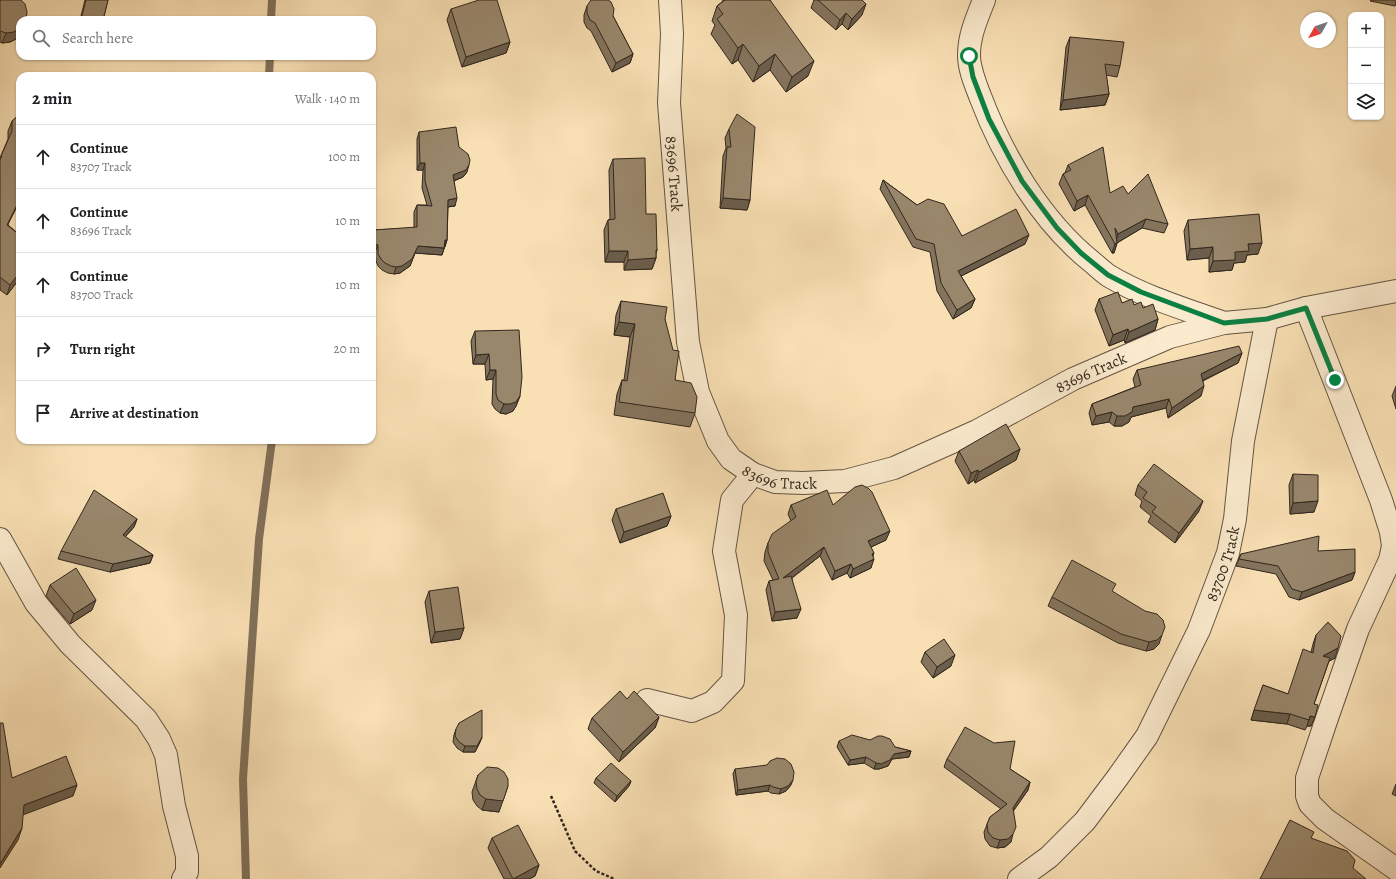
<!DOCTYPE html>
<meta charset="utf-8">
<style>
body{margin:0;font-family:Alegreya,serif;background:#f6f6f6;color:#202124}
.controls{position:absolute;right:12px;top:12px;display:grid;overflow:hidden;border-radius:8px;box-shadow:0 1px 3px #0004}
.controls button{width:36px;height:36px;display:grid;place-items:center;padding:0;border:0;border-bottom:1px solid #e0e0e0;background:#fff;color:#202124;font:20px sans-serif}
.compass{position:absolute;left:1300px;top:12px;width:36px;height:36px;border-radius:50%;background:#fff;box-shadow:0 1px 3px #0004;rotate:230deg}
.stop{position:absolute;width:12px;height:12px;margin:-9px;border:3px solid #0b8043;border-radius:50%;background:#fff}
.stop.end{background:#0b8043;border-color:#fff;box-shadow:0 1px 4px #0008}
.list{margin:0;padding:0;list-style:none}
h2{display:flex;justify-content:space-between;align-items:center;height:52px;margin:0;padding:0 16px;font-size:17px}
h2 small{font-size:13px;font-weight:400;color:#757577}
.list li{display:grid;grid-template-columns:26px 1fr auto;gap:12px;align-items:center;box-sizing:border-box;height:64px;padding:0 16px;border-top:1px solid #e0e0e0}
.list b{display:block;font-size:15px;white-space:nowrap}
.list p{margin:0;font-size:13px;white-space:nowrap;color:#757577}
.list em{font-size:13px;font-style:normal;color:#757577}
.icon{flex:none;width:22px;height:22px;fill:none;stroke:currentColor;stroke-width:2;stroke-linecap:round;stroke-linejoin:round}
.map{position:relative;flex:none;width:1396px;height:879px;overflow:hidden}
.search{position:absolute;background:#fff;box-shadow:0 1px 3px #0004;left:16px;top:16px;width:360px;height:44px;display:flex;align-items:center;gap:10px;box-sizing:border-box;padding:0 14px;border-radius:12px;color:#757577;font-size:15px}
.panel{position:absolute;background:#fff;box-shadow:0 1px 3px #0004;left:16px;top:72px;width:360px;height:372px;border-radius:12px}
.map>svg:first-child{display:block}
</style>
<div class="map">
<svg width="1396" height="879" viewBox="0 0 1396 879">
<rect width="100%" height="100%" fill="#f9e0b4"/>
<filter id="stains"><feTurbulence type="fractalNoise" baseFrequency=".005" numOctaves="4"/><feColorMatrix values="0 0 0 0 .2 0 0 0 0 .09 0 0 0 0 .02 0 0 0 .5 -.17"/></filter>
<radialGradient id="worn" r=".72"><stop offset=".6" stop-color="#630" stop-opacity="0"/><stop offset="1" stop-color="#630" stop-opacity=".3"/></radialGradient>
<g fill="none" stroke-linecap="round" stroke-linejoin="round">
<g stroke="#807059" stroke-width="8">
<path d="M271,20L272,0"/>
<path d="M269,76L270,56"/>
<path d="M246,879L243,779L259,539L272,440"/>
</g>
<g stroke="#635543" stroke-width="24">
<g id="minor">
<path id="s1" d="M670,0L672,34L669,103L688,342L698,392L718,441L731,459L753,474L775,482L803,483L845,481L894,468L977,431L1073,379L1170,337L1224,323L1267,319L1306,308L1396,291"/>
<path d="M984,0C977,18 969,35 969,55C969,69 975,83 980,96C1003,157 1041,221 1092,262C1098,267 1103,272 1109,276C1144,297 1185,309 1224,323"/>
<path d="M1306,308L1381,500L1391,532L1393,546L1390,560L1358,629L1326,721L1307,778V796L1310,804L1325,819L1396,869"/>
<path d="M0,539L36,603L70,644L146,719L159,739L166,755L174,806L187,856V872L183,879"/>
<path d="M647,700L692,711L713,702L733,681L736,615L724,551L732,500L753,474"/>
<path id="s2" d="M1019,879L1049,857L1085,821L1118,777L1147,736L1199,630L1228,553L1235,519L1243,441L1267,319"/>
</g>
</g>
<path stroke="#31271d" stroke-width="2.5" stroke-dasharray="3 2" stroke-linecap="butt" d="M551,796L575,851L596,871L614,879"/>
<use href="#minor" stroke="#fbebce" stroke-width="22"/>
</g>
<g fill="#84745d" stroke="#31271d">
<path d="M0,0L18,38L10,42L2,43L0,42Z"/>
<path d="M85,0H108L103,20H80Z"/>
<path d="M723,0H770L808,76L786,92L770,70L753,82L738,60L732,64L711,34L715,25L712,21L717,6L722,2Z"/>
<path d="M814,0H862V15L848,30L842,24L836,30L811,8Z"/>
<path d="M1371,0H1396V3L1395,6L1370,1Z"/>
<path d="M587,6L613,16L633,54L630,63L612,72L591,31L587,28L584,22V15Z"/>
<path d="M451,9L510,42L506,53L462,67L447,20Z"/>
<path d="M1070,37L1120,66L1117,77L1106,75L1109,94L1105,105L1060,110L1066,47Z"/>
<path d="M20,114L8,225L20,235V278L7,295L0,290V158L8,139V131L12,121Z"/>
<path d="M729,129L750,200L747,210L720,208L723,156L726,148L725,138Z"/>
<path d="M419,132L459,147L467,172L463,177L454,181L455,206L448,207L447,240L442,255L415,253L410,266L400,273L394,274L388,273L382,270L378,266L376,261L375,252L372,251V235L374,230L414,228V212L417,205H427L422,188L423,170H417V139Z"/>
<path d="M613,159L646,214L657,250L656,253V258L652,269L624,270V262H605L604,230L608,220L610,219L609,170Z"/>
<path d="M1068,165L1110,193L1128,194L1168,224L1164,233L1142,228L1117,243L1114,253H1112L1085,205L1074,211L1059,184L1063,174L1065,173Z"/>
<path d="M883,180L917,205L962,236L1025,244L961,276L975,299L971,308L953,319L937,291L930,252L913,247L880,189Z"/>
<path d="M1188,220L1258,254L1247,255L1245,262L1234,263L1232,270L1209,272V258L1187,260L1184,231Z"/>
<path d="M1099,299L1134,305L1143,308L1158,319L1155,330L1125,343L1124,340L1109,346L1095,310Z"/>
<path d="M621,301L665,319L675,380L695,413L690,427L614,415L617,394L622,380H624L630,337L614,335L616,315Z"/>
<path d="M475,331L520,396L516,406L513,411L506,414L500,413L495,409L492,404L493,379L486,380L485,364H473L471,341Z"/>
<path d="M1242,353L1238,363L1203,381L1201,396L1168,418L1166,408L1131,417L1129,422L1122,426H1114L1109,422L1092,425L1089,413L1092,404L1135,387L1133,379L1137,370Z"/>
<path d="M1396,386V409L1392,396Z"/>
<path d="M1020,449L1016,460L975,483L974,480L968,484L955,461L959,451Z"/>
<path d="M1293,474L1314,512L1290,514L1289,485Z"/>
<path d="M1138,485L1199,511L1175,543L1148,522L1151,516L1140,507L1142,501L1135,495Z"/>
<path d="M791,505H833L886,540L871,547L873,556L871,568L850,578L847,573L832,580L820,556L792,578L797,618L772,621L766,590L769,581L773,580L764,561L765,552L768,543L791,521L788,514Z"/>
<path d="M616,509L671,516L667,526L620,543L612,520Z"/>
<path d="M137,519L134,527L125,537L153,555L150,563L110,572L58,559L61,551Z"/>
<path d="M1318,551L1355,572L1352,580L1299,600L1289,597L1276,574L1236,566L1241,554Z"/>
<path d="M50,585L92,610L70,624L46,596Z"/>
<path d="M429,591L464,628L460,639L431,643L425,602Z"/>
<path d="M1113,592L1159,644L1154,649L1146,651L1118,643L1048,606L1052,597Z"/>
<path d="M1316,635L1335,658L1329,661L1314,704L1311,726H1307L1305,730L1287,724L1251,720L1263,685L1288,694L1311,652L1313,644Z"/>
<path d="M925,652L951,666L933,678L921,662Z"/>
<path d="M627,699L659,717L655,728L619,762L588,729L592,718Z"/>
<path d="M456,729L482,737L480,742L475,752H463L457,748L453,742L454,735Z"/>
<path d="M839,741L895,747L911,751L909,757L892,759L888,766L879,769H874L864,763L848,765L837,747Z"/>
<path d="M947,759L1010,769L1030,782L1028,790L1013,811L1011,842L1005,847L997,848L990,846L985,839L984,832L990,817L1001,809L944,767Z"/>
<path d="M735,769L791,785L786,791L779,794L771,793L768,791L736,795L733,774Z"/>
<path d="M478,775L499,812L482,810L477,806L473,800L472,792Z"/>
<path d="M596,778L631,781L629,786L615,802L594,783Z"/>
<path d="M1396,784V796L1392,794Z"/>
<path d="M492,838L539,865L535,876L529,879H504L488,848Z"/>
</g>
<g fill="#6b5e4c" stroke="#31271d">
<path d="M866,4L862,15L848,30L852,19Z"/>
<path d="M846,13L842,24L836,30L840,20Z"/>
<path d="M20,29V34L18,38L10,42L2,43L6,33Z"/>
<path d="M510,42L506,53L462,67L466,57Z"/>
<path d="M743,44L738,60L732,64L738,48Z"/>
<path d="M633,54L630,63L612,72L616,63Z"/>
<path d="M775,54L770,70L753,82L759,66Z"/>
<path d="M814,61L808,76L786,92L792,77Z"/>
<path d="M1109,94L1105,105L1060,110L1063,100Z"/>
<path d="M420,163H425L423,170H417Z"/>
<path d="M469,165L467,172L463,177L450,182L453,175Z"/>
<path d="M1088,195L1085,205L1074,211L1077,201Z"/>
<path d="M457,198L455,206L445,207L448,200Z"/>
<path d="M723,198L750,200L747,210L720,208Z"/>
<path d="M20,199V201L3,234L7,225Z"/>
<path d="M1146,219L1142,228L1115,244L1118,234Z"/>
<path d="M1029,235L1025,244L955,279L958,271Z"/>
<path d="M445,240H447L445,247Z"/>
<path d="M1117,243L1114,253H1112L1115,244Z"/>
<path d="M1262,243L1258,254L1247,255L1245,262L1234,263L1232,270L1209,272L1213,261L1235,252L1248,244Z"/>
<path d="M374,244L378,245L375,252L372,251V249Z"/>
<path d="M418,246L444,248L442,255L415,253L410,266L400,273L394,274L396,267Z"/>
<path d="M1213,247L1209,258L1187,260L1190,249Z"/>
<path d="M656,250H657L654,259L656,258L652,269L624,270L628,260Z"/>
<path d="M609,251H628L624,262H605Z"/>
<path d="M20,272V278L7,295L10,285Z"/>
<path d="M975,299L971,308L953,319L957,310Z"/>
<path d="M1158,319L1155,330L1125,343L1129,332Z"/>
<path d="M619,322L635,324L630,337L614,335Z"/>
<path d="M1128,329L1124,340L1109,346L1113,335Z"/>
<path d="M1242,353L1238,363L1197,383L1201,374Z"/>
<path d="M489,354L485,364H473L476,355Z"/>
<path d="M490,370H496L493,379L486,380Z"/>
<path d="M1204,386L1201,396L1168,418L1172,408Z"/>
<path d="M520,396L516,406L513,411L506,414L500,413L504,404Z"/>
<path d="M1169,399L1166,408L1131,417L1129,422L1122,426H1114L1117,416L1133,407Z"/>
<path d="M1112,412L1109,422L1092,425L1096,416Z"/>
<path d="M1020,449L1016,460L975,483L979,472Z"/>
<path d="M978,470L974,480L968,484L971,473Z"/>
<path d="M1203,501L1199,511L1175,543L1179,533Z"/>
<path d="M1318,501L1314,512L1290,514L1293,503Z"/>
<path d="M671,516L667,526L620,543L624,532Z"/>
<path d="M137,519L134,527L120,543L123,535Z"/>
<path d="M890,531L886,540L865,550L868,541Z"/>
<path d="M824,547L820,556L780,587L783,578Z"/>
<path d="M874,553L871,561L874,559L871,568L850,578L853,569Z"/>
<path d="M153,555L150,563L110,572L113,564Z"/>
<path d="M851,564L847,573L832,580L835,571Z"/>
<path d="M1355,572L1352,580L1299,600L1302,592Z"/>
<path d="M96,600L92,610L70,624L74,614Z"/>
<path d="M801,609L797,618L772,621L775,612Z"/>
<path d="M464,628L460,639L431,643L435,632Z"/>
<path d="M1162,635L1159,644L1154,649L1146,651L1149,642Z"/>
<path d="M1338,648L1335,658L1320,666L1323,656Z"/>
<path d="M955,655L951,666L933,678L937,667Z"/>
<path d="M1254,710L1290,714L1287,724L1251,720Z"/>
<path d="M1310,716L1315,717L1311,726H1307Z"/>
<path d="M659,717L655,728L619,762L623,752Z"/>
<path d="M482,737L480,742L475,752H463L465,746Z"/>
<path d="M911,751L909,757L892,759L888,766L879,769H874L876,763L894,754Z"/>
<path d="M866,757L864,763L848,765L850,760Z"/>
<path d="M793,780L791,785L786,791L779,794L781,789Z"/>
<path d="M631,781L629,786L615,802L617,796Z"/>
<path d="M1030,782L1028,790L1010,816L1013,808Z"/>
<path d="M77,785L73,796L20,816L24,805Z"/>
<path d="M770,785L768,791L736,795L738,790Z"/>
<path d="M508,786L499,812L482,810L486,799Z"/>
<path d="M22,828L18,840L0,868V864Z"/>
<path d="M1013,834L1011,842L1005,847L997,848L1000,840Z"/>
<path d="M539,865L535,876L529,879H513Z"/>
</g>
<g fill="#99876c" stroke="#31271d">
<path d="M0,0H21L25,4L27,12L26,20H20V29L14,32L6,33L0,31Z"/>
<path d="M86,0H108L103,20H81Z"/>
<path d="M479,0H497L510,42L466,57L451,9Z"/>
<path d="M591,0H608L611,2L614,9L613,16L633,54L616,63L595,23L590,20L587,13V6Z"/>
<path d="M725,0H770L814,61L792,77L775,54L759,66L743,44L738,48L717,19L723,14L717,6Z"/>
<path d="M818,0H862L866,4L852,19L846,13L840,20Z"/>
<path d="M1070,37L1124,42L1120,66L1105,64L1109,94L1063,100Z"/>
<path d="M20,114V199L7,225L20,235V272L10,285L0,277V160L2,156H1L12,131V121Z"/>
<path d="M737,114L755,127L750,200L723,198L727,147H731L729,129Z"/>
<path d="M456,127L459,147L468,154L470,160L469,165L466,170L453,175L457,198L448,200L447,240H445L444,248L418,246L412,259L402,266L396,267L391,266L385,263L381,259L378,254V245L374,244V230L417,227V205L432,206L425,181V163H420L419,132Z"/>
<path d="M1103,147L1110,193L1123,186L1128,194L1148,174L1168,224L1146,219L1118,234L1115,228L1117,243L1115,244L1088,195L1077,201L1063,174L1071,170L1068,165Z"/>
<path d="M645,158L646,214H656L657,250H656V258L628,260V251H609L608,220L615,219L613,159Z"/>
<path d="M883,180L917,205L928,199L944,204L962,236L1016,209L1029,235L958,271L975,299L957,310L941,283L934,244L916,239Z"/>
<path d="M1259,214L1262,243L1248,244L1249,251L1235,252V260L1213,261V247L1190,249L1188,220Z"/>
<path d="M1118,292L1122,303L1132,299L1134,305L1141,302L1143,308L1153,304L1158,319L1129,332L1128,329L1113,335L1099,299Z"/>
<path d="M621,301L667,307L665,319L673,350L679,351L675,380L691,383L697,397L695,413L619,402L622,380L627,381L635,324L619,322Z"/>
<path d="M519,330L522,377L520,396L516,402L510,404H504L498,400L496,394V370H490L489,354L476,355L475,331Z"/>
<path d="M1239,346L1242,353L1201,374L1204,386L1172,408L1169,399L1133,407L1132,412L1125,416H1117L1112,412L1096,416L1092,404L1141,385L1137,370Z"/>
<path d="M1006,424L1020,449L979,472L978,470L971,473L959,451Z"/>
<path d="M1154,464L1203,501L1179,533L1152,512L1156,507L1143,498L1147,492L1138,485Z"/>
<path d="M1293,474L1318,475V501L1293,503Z"/>
<path d="M862,485L868,488L872,492L890,531L868,541L874,553L872,554L874,559L853,569L851,564L835,571L824,547L783,578L791,576L801,609L775,612L769,581L779,579L768,552V543L772,534L796,517L791,505L827,490L833,505L855,487Z"/>
<path d="M94,490L137,519L123,535L153,555L113,564L61,551Z"/>
<path d="M663,493L671,516L624,532L616,509Z"/>
<path d="M1319,536L1318,551L1355,549V572L1302,592L1292,589L1278,566L1239,559L1241,554Z"/>
<path d="M1072,560L1116,584L1112,591L1145,611L1157,614L1163,620L1165,627L1162,635L1157,640L1149,642L1121,634L1052,597Z"/>
<path d="M76,568L96,600L74,614L50,585Z"/>
<path d="M458,587L464,628L435,632L429,591Z"/>
<path d="M1328,622L1341,636L1338,648L1323,656L1330,658L1314,704L1318,705L1315,717L1310,716L1309,720L1290,714L1254,710L1263,685L1288,694L1303,649L1313,653L1316,635Z"/>
<path d="M944,639L955,655L937,667L925,652Z"/>
<path d="M620,691L627,699L634,691L659,717L623,752L592,718Z"/>
<path d="M482,710V737L477,746H465L459,742L455,736L456,729L459,723Z"/>
<path d="M0,723H3L12,778L66,756L77,785L24,805L22,828L0,864Z"/>
<path d="M965,727L994,743L1015,741L1010,769L1030,782L1013,808L1016,827L1013,834L1008,839L1000,840L993,838L988,832L987,824L990,817L1007,804L947,759Z"/>
<path d="M852,735L870,740L878,736H882L890,739L895,747L911,751L894,754L890,760L881,764L876,763L866,757L850,760L839,741Z"/>
<path d="M777,758L785,759L791,764L794,772L793,780L788,786L781,789L773,787L770,785L738,790L735,769L767,765L770,761Z"/>
<path d="M611,763L631,781L617,796L596,778Z"/>
<path d="M487,767L498,768L504,772L508,779V786L503,801L486,799L480,795L477,789L476,782L478,775Z"/>
<path d="M1290,820L1314,832L1311,838L1347,851L1355,860L1353,868L1366,879H1260Z"/>
<path d="M518,825L539,865L513,879L492,838Z"/>
</g>
<g fill="none" stroke-linecap="round" stroke-linejoin="round">
<path stroke="#0b8043" stroke-width="5" d="M969,56L973,77L989,119L1022,181L1057,228L1081,253L1108,275L1141,292L1224,323L1267,319L1306,308L1335,380"/>
</g>
<g text-anchor="middle" stroke-width="3.5" stroke-linejoin="round" paint-order="stroke">
<g font-size="16" fill="#31271d" stroke="#fbebce">
<text dy="6" stroke="none"><textPath href="#s1" startOffset="174">83696 Track</textPath></text>
<text dy="6" stroke="none"><textPath href="#s1" startOffset="859">83696 Track</textPath></text>
<text dy="6" stroke="none"><textPath href="#s1" startOffset="523">83696 Track</textPath></text>
<text dy="6" stroke="none"><textPath href="#s2" startOffset="382">83700 Track</textPath></text>
</g>
</g>
<rect width="100%" height="100%" filter="url(#stains)"/>
<rect width="100%" height="100%" fill="url(#worn)"/>
</svg>
<div class="controls">
<button>+</button>
<button>−</button>
<button><svg class="icon" aria-label="layers" viewBox="0 0 24 24"><path d="M12 4l9 5-9 5-9-5zM3 14l9 5 9-5"/></svg></button>
</div>
<svg class="compass" viewBox="-18 -18 36 36"><path d="M0-13l5 13h-10z" fill="#e53935"/><path d="M0 13l5-13h-10z" fill="#757577"/></svg>
<div class="stop" style="left:969px;top:56px"></div>
<div class="stop end" style="left:1335px;top:380px"></div>
<div class="search"><svg class="icon" aria-label="search" viewBox="0 0 24 24"><circle cx="10" cy="10" r="6"/><path d="M15 15l6 6"/></svg>Search here</div>
<section class="panel">
<h2>2 min<small>Walk · 140 m</small></h2>
<ul class="list">
<li><svg class="icon" aria-label="ahead" viewBox="0 0 24 24"><path d="M12 20V5M6 11l6-6 6 6"/></svg><div><b>Continue</b><p>83707 Track</p></div><em>100 m</em></li>
<li><svg class="icon" aria-label="ahead" viewBox="0 0 24 24"><path d="M12 20V5M6 11l6-6 6 6"/></svg><div><b>Continue</b><p>83696 Track</p></div><em>10 m</em></li>
<li><svg class="icon" aria-label="ahead" viewBox="0 0 24 24"><path d="M12 20V5M6 11l6-6 6 6"/></svg><div><b>Continue</b><p>83700 Track</p></div><em>10 m</em></li>
<li><svg class="icon" aria-label="right" viewBox="0 0 24 24"><path d="M7 20v-9h11M14 6l5 5-5 5"/></svg><div><b>Turn right</b></div><em>20 m</em></li>
<li><svg class="icon" aria-label="arrive" viewBox="0 0 24 24"><path d="M6 21V4h12l-3 4 3 4H6"/></svg><div><b>Arrive at destination</b></div></li>
</ul>
</section>
</div>
